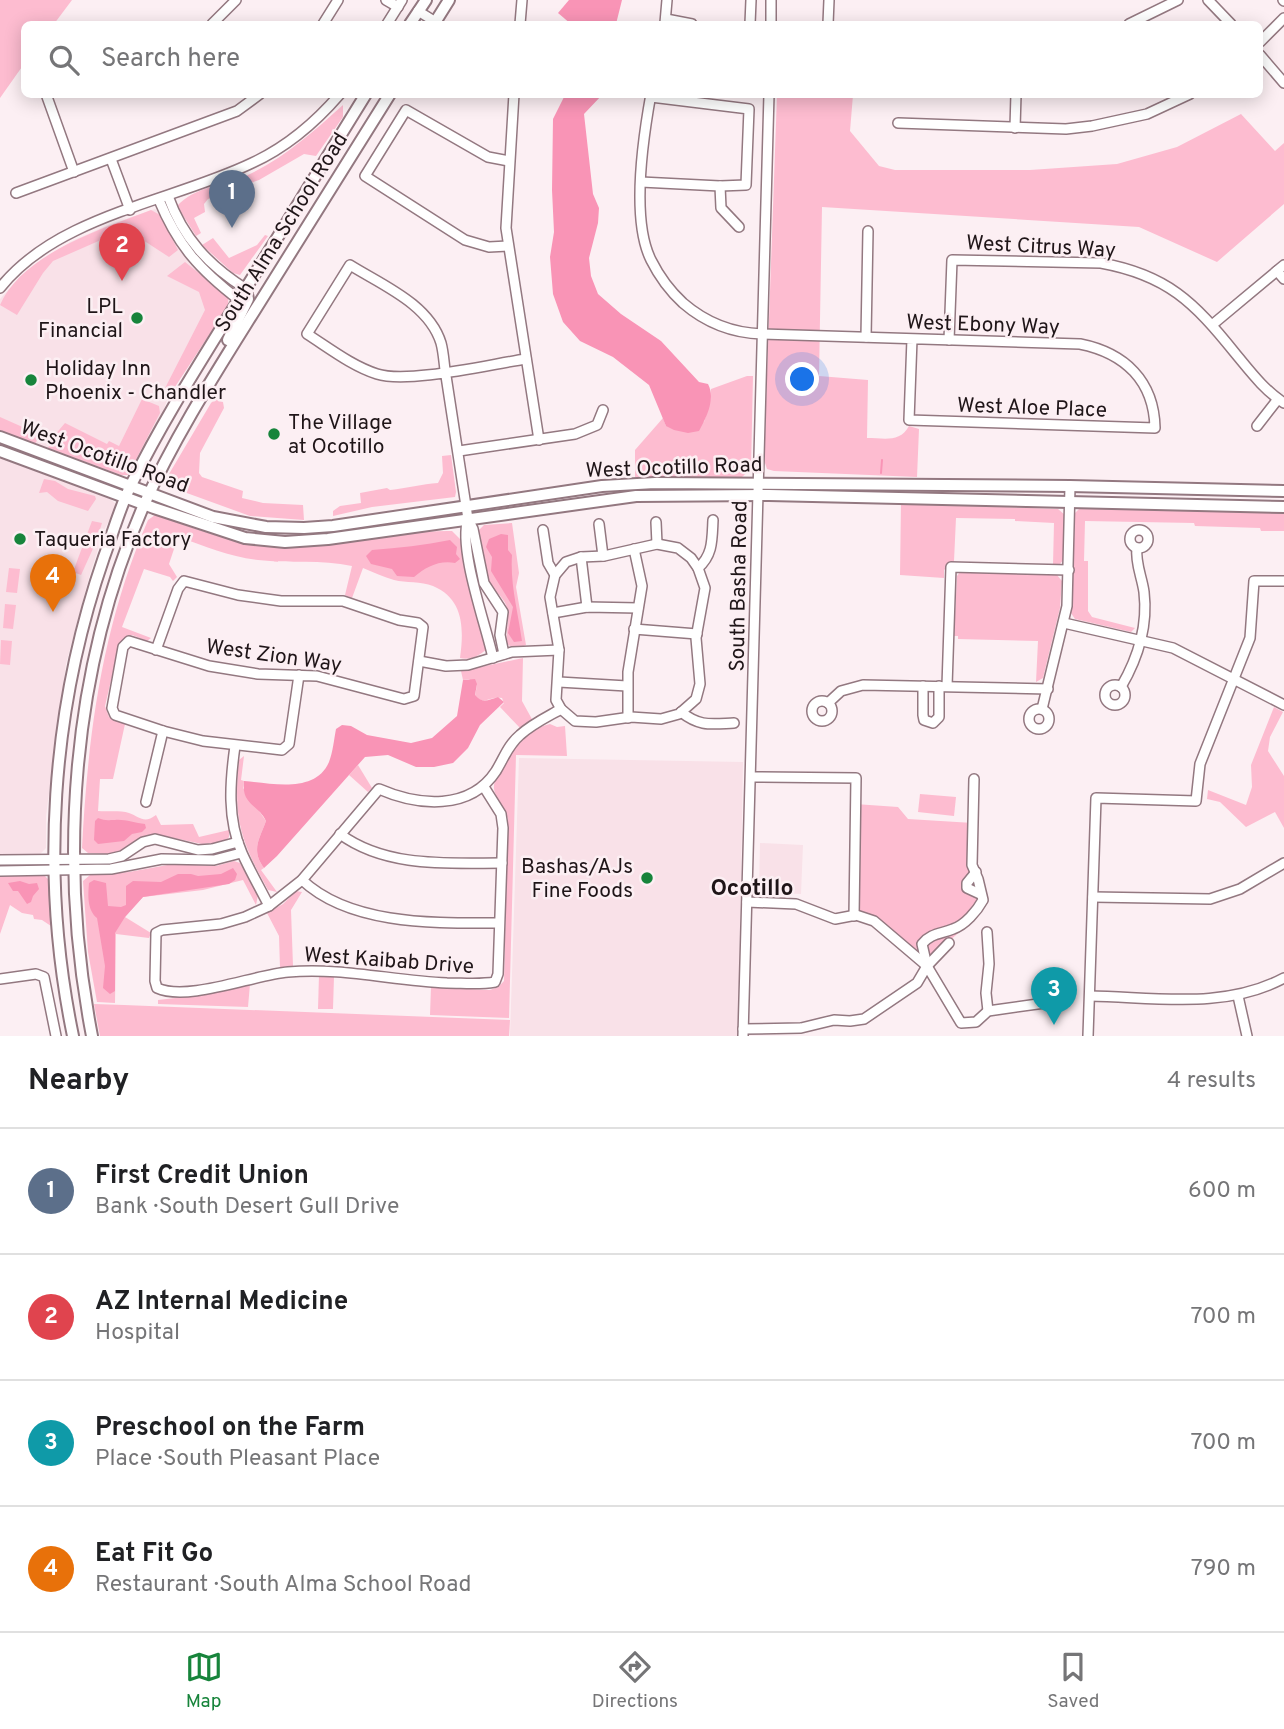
<!DOCTYPE html>
<meta charset="utf-8">
<style>
body{margin:0;font-family:Overpass,sans-serif;background:#f6f6f6;color:#202124}
.you{position:absolute;left:803px;top:380px;width:24px;height:24px;margin:-18px;border:5px solid #fff;border-radius:50%;background:#1a73e8;box-shadow:0 0 0 10px #1a73e833}
.badge{display:grid;place-items:center;width:46px;height:46px;border-radius:50%;background:#17843b;color:#fff;font-size:23px;font-weight:700}
.pin{position:absolute;translate:-50% -58px;filter:drop-shadow(0 2px 4px #0008)}
.pin::after{content:'';position:absolute;top:37px;width:24px;height:21px;background:inherit;clip-path:polygon(0 0,100% 0,50% 100%)}
.list{margin:0;padding:0;list-style:none}
h2{display:flex;justify-content:space-between;align-items:center;height:91px;margin:0;padding:0 28px;font-size:30px}
h2 small{font-size:23px;font-weight:400;color:#757577}
.list li{display:grid;grid-template-columns:46px 1fr auto;gap:21px;align-items:center;box-sizing:border-box;height:126px;padding:0 28px;border-top:2px solid #e0e0e0}
.list b{display:block;font-size:26px;white-space:nowrap}
.list p{margin:0;font-size:23px;white-space:nowrap;color:#757577}
.list em{font-size:23px;font-style:normal;color:#757577}
.icon{flex:none;width:38px;height:38px;fill:none;stroke:currentColor;stroke-width:2;stroke-linecap:round;stroke-linejoin:round}
.map{position:relative;flex:none;width:1284px;height:1036px;overflow:hidden}
.search{position:absolute;background:#fff;box-shadow:0 4px 18px #0003;left:21px;right:21px;top:21px;height:77px;display:flex;align-items:center;gap:18px;box-sizing:border-box;padding:0 24px;border-radius:10px;color:#757577;font-size:26px}
.sheet{height:595px;background:#fff}
nav{display:flex;justify-content:space-around;align-items:center;box-sizing:border-box;height:98px;border-top:2px solid #e0e0e0;background:#fff;font-size:19px;color:#757577}
nav a{display:grid;justify-items:center;gap:4px}
nav .on{color:#17843b}
.map>svg:first-child{display:block}
</style>
<div class="map">
<svg width="1284" height="1036" viewBox="0 0 1284 1036">
<rect width="100%" height="100%" fill="#fceff3"/>
<g fill="#f9e1e8">
<path d="M155,209L161,214L177,245L190,264L228,296L230,302L168,397L162,415L131,474L120,476L0,432V299L20,277L70,242L106,226Z"/>
<path d="M0,458L110,499L116,504V509L105,528L90,574L66,664L46,816V848L39,855L0,856Z"/>
<path d="M519,758L743,762L738,1036H510Z"/>
<path d="M760,843L803,845L801,894L759,892Z"/>
</g>
<g fill="#fdbcd0">
<path d="M0,0H72L54,24H24V64L0,98Z"/>
<path d="M777,95H853L850,131L879,166L895,170H1030L1117,164L1177,147L1241,114L1275,151L1284,143V204L1217,262L1139,227L822,207L819,376L868,380L867,438C884,438 900,443 909,426L919,429L917,477L774,471L767,469L764,460Z"/>
<path d="M343,105V117L316,156L304,154L259,180L208,199L204,204L205,212L194,218L201,233L196,236L177,206C194,187 224,185 246,176C283,159 313,132 343,105Z"/>
<path d="M151,210L160,215L178,250L169,257L126,229L53,261L43,273L17,315L0,305C23,253 102,229 151,210Z"/>
<path d="M265,235L268,236L240,275L233,273L202,245L213,238L229,258L257,245Z"/>
<path d="M185,262L228,296V306L169,396H161L205,310L199,292L167,276Z"/>
<path d="M747,376H753L751,469L742,477H635V450L663,418L666,426L704,422L710,403L711,389Z"/>
<path d="M142,399L159,406L160,413L128,475H121L48,448L54,436L65,423L107,444L109,441L119,446Z"/>
<path d="M215,399L223,402L224,408L200,453L199,473L202,477L243,491L242,498L263,503L303,505L304,520L250,516L173,488L169,474L211,403Z"/>
<path d="M0,417L36,433L38,429L42,431L35,444L0,431Z"/>
<path d="M451,455L456,492L455,497L372,507L333,516V511L340,506L361,503L360,493L387,488L390,490C407,488 422,484 438,483L443,473L442,456Z"/>
<path d="M44,479L55,481L68,489L95,496L96,499L88,511L58,501L47,492L39,493Z"/>
<path d="M901,503L1058,509L1065,515L1064,559L1060,564L1053,565L1054,523L1015,521V519L956,518L954,561L944,570V578L900,575Z"/>
<path d="M1081,507L1284,512V531H1261L1260,528L1195,526L1194,523L1085,521L1084,561H1088V611L1092,617L1135,628L1131,632L1075,619L1071,613L1075,513Z"/>
<path d="M155,515C195,528 237,546 280,547C338,548 394,530 452,531L462,541L489,647C481,655 471,661 460,658C464,629 464,599 433,586C421,581 406,583 394,580C384,577 373,572 363,568L352,598L345,595L352,566C321,559 290,564 258,560C230,557 205,546 178,537L169,564L177,577L173,581L170,577L144,569L122,627L151,638L147,641L132,635L120,642L105,706L109,717L125,724L113,779H100L98,811C107,812 120,810 129,813C140,817 144,824 156,815L161,825L193,824L199,837L229,830V837L225,842L202,844L155,834L147,836L124,851L109,854L88,853L82,848C88,733 102,627 148,520Z"/>
<path d="M92,521L102,523L96,542L81,575L73,572Z"/>
<path d="M512,523L519,573L516,587L526,645L515,649L507,644C505,631 511,617 506,605C503,597 493,590 489,582C482,567 480,548 477,532L484,525Z"/>
<path d="M9,568L20,569L17,593L6,592Z"/>
<path d="M960,572L1057,575L1062,581L1060,608L1043,678L1036,682L1038,641L958,639V636H954L957,576Z"/>
<path d="M5,604L16,605L13,629L3,628Z"/>
<path d="M1,640L12,641L10,665L0,664Z"/>
<path d="M523,658L522,701L533,721L521,729L500,707L504,703L502,698C491,695 484,706 475,696L477,685L469,679L463,680L461,671Z"/>
<path d="M1274,707L1283,712L1270,737L1268,751L1284,776V828L1275,812L1246,827L1220,802L1207,799L1208,790L1246,805L1252,787L1251,765Z"/>
<path d="M550,724L557,727L565,726L567,756L516,755L509,1018L430,1015L431,987L490,990L498,987L504,981L508,819C505,809 495,798 494,789C493,780 499,775 503,769C513,749 527,729 550,724Z"/>
<path d="M244,756L241,780L244,781L243,788L266,821C259,840 251,850 264,868L261,870L277,892L268,890C240,840 233,818 239,760Z"/>
<path d="M358,765L372,788L368,792L349,775Z"/>
<path d="M920,794L956,797L954,816L918,812Z"/>
<path d="M855,804L898,807L908,819L973,823L972,865L983,900L970,923L949,941L925,966L874,921L854,916Z"/>
<path d="M234,861L240,863L258,895L256,905L243,880L203,890L143,897L125,917L151,933L149,938L116,934L115,1003L97,1002L88,952L83,881L90,875L129,872L173,864L216,866Z"/>
<path d="M43,874L49,880L51,926L42,920L34,919L33,915L22,913L10,905L0,934V875Z"/>
<path d="M296,891L302,892L291,910L293,966L280,968L279,936L267,913L283,904Z"/>
<path d="M319,975L334,976L333,1009H318Z"/>
<path d="M250,984L248,1007L158,1004V1000L210,994Z"/>
<path d="M94,1004L124,1005L510,1020L509,1036H100Z"/>
</g>
<g fill="#f994b6">
<path d="M569,0H622L616,24H571L558,13Z"/>
<path d="M565,95H602L584,114L593,194L599,208L598,223L589,258L591,276L598,294L621,314L661,341L699,382L708,384C716,399 706,418 699,431L688,433L674,430L666,426L649,385L613,357L580,341L563,322L553,294L550,257L554,232L552,190L553,119Z"/>
<path d="M501,534L508,535V550L512,555C510,584 518,612 522,641L514,642L508,633L513,607L491,571L492,557L486,547L489,539Z"/>
<path d="M450,540L457,547L456,554L460,559L455,563C439,560 426,567 414,577L397,576L392,569L371,564L366,556L372,550C399,548 424,545 450,540Z"/>
<path d="M475,679L477,684L475,695C482,704 489,700 498,697L504,702L480,725L468,748L453,763L434,767H416L388,755L365,757L277,856L264,868C251,850 259,840 266,821C258,804 241,805 244,781C272,783 315,794 329,762C333,752 334,739 336,729L342,725L351,726L367,735L411,743L432,738L457,716L463,680Z"/>
<path d="M98,818C105,821 108,820 115,820C124,819 135,823 145,824L146,828L142,832L132,834L124,841L98,844L94,840L95,821Z"/>
<path d="M233,868L237,874L235,880L229,884L143,897L125,917L115,933V991L110,994L103,988L105,966L97,918C87,910 88,895 89,883L94,880L106,883L108,906L121,907L126,905V886L133,881L161,882L178,874H191L198,876L221,874Z"/>
<path d="M20,881L29,884L37,883L39,889L33,896L31,902L27,904L18,891H13L8,883Z"/>
</g>
<g fill="none" stroke-linecap="round" stroke-linejoin="round">
<path stroke="#f994b6" stroke-width="2" d="M881,473L882,460"/>
<g stroke="#937880" stroke-width="12">
<g id="minor">
<path d="M386,0L398,7"/>
<path d="M1208,0L1231,24"/>
<path d="M1283,0L1284,1"/>
<path d="M418,11L439,24"/>
<path d="M666,19L692,24"/>
<path d="M665,23L667,0"/>
<path d="M212,24L236,0"/>
<path d="M323,24L338,0"/>
<path d="M387,24L402,0"/>
<path d="M520,24L522,0"/>
<path d="M750,24L751,0"/>
<path d="M771,24V0"/>
<path d="M828,24L829,0"/>
<path d="M1129,24L1178,0"/>
<path d="M1260,42L1284,18"/>
<path d="M1260,55L1284,83"/>
<path d="M46,94L74,172"/>
<path d="M514,94L506,228L539,440"/>
<path d="M651,94C643,138 631,220 651,260C659,276 670,291 683,303C705,322 732,333 762,334C868,338 974,341 1080,344C1125,353 1154,381 1155,428L909,420L912,339"/>
<path d="M898,123L1066,129L1092,126L1147,114L1190,94"/>
<path d="M1015,128L1016,94"/>
<path d="M111,159L130,210"/>
<path d="M641,182L720,186L746,185L749,109L651,97"/>
<path d="M720,186L721,208L739,227"/>
<path d="M16,193L237,111L260,94"/>
<path d="M168,196C183,238 209,266 246,289"/>
<path d="M159,200C178,246 200,270 239,300"/>
<path d="M508,246L489,247L465,240L365,176L406,110L488,157L509,161"/>
<path d="M1277,271L1284,279"/>
<path d="M0,288C58,215 171,202 252,163C287,147 315,123 340,94"/>
<path d="M1212,325L1284,265"/>
<path d="M866,337L868,231"/>
<path d="M949,340L952,260L1101,263C1167,275 1194,302 1235,353C1250,371 1264,390 1284,403"/>
<path d="M1257,426L1278,399"/>
<path d="M459,451L575,434L597,425L603,410"/>
<path d="M468,519C458,549 486,625 493,658"/>
<path d="M656,522L657,544"/>
<path d="M599,524L603,556"/>
<circle cx="1139" cy="539" r="9"/>
<path d="M543,530L548,563L555,575"/>
<path d="M657,544L678,548L691,558L698,568L705,588L696,638L700,684L696,699L679,714L661,719L631,717L596,722L575,721L561,709L556,700L559,650L550,597L555,575L566,562L581,557L604,556Z"/>
<path d="M581,557L587,607"/>
<path d="M698,568C713,555 712,540 713,520"/>
<path d="M553,613L587,607L638,608"/>
<path d="M1064,623L1173,648L1284,705"/>
<path d="M634,629L697,634"/>
<path d="M156,650L178,589L184,581L238,595L281,601H343L399,620L418,623L423,627L414,696L404,699L317,676L258,674L209,666L129,641L123,647L112,708L115,715L163,731L203,741L282,750L289,744L299,675"/>
<path d="M504,654L500,635L503,612L484,583L473,529L468,519L446,376C444,366 444,354 441,343C429,304 382,285 350,265L307,334C329,348 352,366 377,374C408,384 491,364 526,359"/>
<path d="M419,661L446,666L468,665L512,652L559,650"/>
<path d="M559,682L627,686"/>
<circle cx="1115" cy="695" r="10"/>
<path d="M923,686V715L924,720L933,723L939,717V686"/>
<path d="M947,686L951,567L1069,570"/>
<path d="M1121,687C1138,658 1148,626 1144,592C1142,577 1135,563 1137,548"/>
<circle cx="822" cy="711" r="10"/>
<path d="M828,703L841,691L863,685L1048,689"/>
<circle cx="1039" cy="719" r="10"/>
<path d="M1042,709L1067,606L1070,486"/>
<path d="M681,712C700,727 711,724 734,723"/>
<path d="M628,718V672L642,586L634,549"/>
<path d="M235,746C230,782 227,819 242,853C250,871 260,888 269,906"/>
<path d="M751,777L856,778L854,916"/>
<path d="M484,787L501,814L503,828L498,974L495,982C479,985 463,983 447,983C394,981 341,967 288,972C253,975 188,1002 157,988L155,981L156,933L162,930L221,924L245,917L269,906L302,880L379,789C418,806 470,811 496,771C504,758 508,745 520,735C532,724 547,717 561,709"/>
<path d="M146,802L163,731"/>
<path d="M340,834C386,868 448,863 502,863"/>
<path d="M0,860L109,859L122,856L143,842L155,839L198,850L212,849L238,842"/>
<path d="M0,871L111,869L162,859L214,860L241,853"/>
<path d="M976,872L967,883V888L980,894"/>
<path d="M302,880C351,926 437,923 499,923"/>
<path d="M1093,897L1210,899L1240,889L1284,863"/>
<path d="M747,902L796,904L835,919L856,915L874,921L927,966L961,1023L976,1022L988,1011L1052,1002"/>
<path d="M987,932L989,964L986,993L988,1011"/>
<path d="M927,966L922,944C931,933 941,934 953,929C965,925 977,911 983,900L978,879L972,865L974,779"/>
<path d="M0,979L36,974L44,977L56,1036"/>
<path d="M1090,996C1155,997 1224,1010 1284,978"/>
<path d="M1238,996L1247,1036"/>
<path d="M743,1029L801,1028L834,1020L850,1021L864,1019L917,983L927,966L949,943"/>
<path d="M743,1036L769,94"/>
<path d="M1088,1036L1096,798L1196,801L1200,764L1250,638L1254,581H1284"/>
</g>
</g>
<g stroke="#937880" stroke-width="14">
<g id="major">
<path d="M410,24L426,0"/>
<path d="M434,24L449,0"/>
<path d="M228,340L248,299L246,289"/>
<path d="M0,437L213,517L266,527L304,528L333,526L602,486L655,483L1070,486L1284,491"/>
<path d="M0,451L154,508L245,538L285,542L328,539L636,496L769,495L1284,507"/>
<path d="M73,1036C40,877 51,710 104,557C113,533 120,506 132,483C164,418 203,358 241,296C283,229 324,162 366,94"/>
<path d="M92,1036C58,861 71,672 143,507C174,438 215,374 255,310C300,238 345,166 390,94"/>
</g>
</g>
<use href="#minor" stroke="#fff" stroke-width="9"/>
<use href="#major" stroke="#fff" stroke-width="10"/>
</g>
<g fill="#17843b" stroke="#fceff3" stroke-width="2.5">
<circle cx="137" cy="318" r="7"/>
<circle cx="31" cy="380" r="7"/>
<circle cx="274" cy="434" r="7"/>
<circle cx="20" cy="539" r="7"/>
<circle cx="647" cy="878" r="7"/>
</g>
<g text-anchor="middle" stroke-width="5" stroke-linejoin="round" paint-order="stroke">
<g font-size="21" fill="#1f1518" stroke="#fceff3">
<text transform="translate(281 232) rotate(-58)" y="7">South Alma School Road</text>
<text transform="translate(1041 246) rotate(3)" y="7">West Citrus Way</text>
<text transform="translate(983 324) rotate(2)" y="7">West Ebony Way</text>
<text transform="translate(1032 407) rotate(2)" y="7">West Aloe Place</text>
<text transform="translate(105 456) rotate(20)" y="7">West Ocotillo Road</text>
<text transform="translate(674 467) rotate(-2)" y="7">West Ocotillo Road</text>
<text transform="translate(738 586) rotate(-89)" y="7">South Basha Road</text>
<text transform="translate(274 655) rotate(8)" y="7">West Zion Way</text>
<text transform="translate(389 960) rotate(4)" y="7">West Kaibab Drive</text>
</g>
<g font-size="21" fill="#1f1518" stroke="#fceff3" text-anchor="start">
<text x="123" y="313" text-anchor="end">LPL<tspan x="123" dy="24">Financial</tspan></text>
<text x="45" y="375">Holiday Inn<tspan x="45" dy="24">Phoenix - Chandler</tspan></text>
<text x="288" y="429">The Village<tspan x="288" dy="24">at Ocotillo</tspan></text>
<text x="34" y="546">Taqueria Factory</text>
<text x="633" y="873" text-anchor="end">Bashas/AJs<tspan x="633" dy="24">Fine Foods</tspan></text>
</g>
<g font-size="23" font-weight="bold" fill="#1f1518" stroke="#fceff3">
<text x="752" y="895">Ocotillo</text>
</g>
</g>
</svg>
<div class="you"></div>
<div class="pin badge" style="left:232px;top:228px;background:#5c6f8a">1</div>
<div class="pin badge" style="left:122px;top:281px;background:#e0444e">2</div>
<div class="pin badge" style="left:1054px;top:1025px;background:#0f9aa8">3</div>
<div class="pin badge" style="left:53px;top:612px;background:#e8710a">4</div>
<div class="search"><svg class="icon" aria-label="search" viewBox="0 0 24 24"><circle cx="10" cy="10" r="6"/><path d="M15 15l6 6"/></svg>Search here</div>
</div>
<section class="sheet">
<h2>Nearby<small>4 results</small></h2>
<ul class="list">
<li><span class="badge" style="background:#5c6f8a">1</span><div><b>First Credit Union</b><p>Bank · South Desert Gull Drive</p></div><em>600 m</em></li>
<li><span class="badge" style="background:#e0444e">2</span><div><b>AZ Internal Medicine</b><p>Hospital</p></div><em>700 m</em></li>
<li><span class="badge" style="background:#0f9aa8">3</span><div><b>Preschool on the Farm</b><p>Place · South Pleasant Place</p></div><em>700 m</em></li>
<li><span class="badge" style="background:#e8710a">4</span><div><b>Eat Fit Go</b><p>Restaurant · South Alma School Road</p></div><em>790 m</em></li>
</ul>
</section>
<nav>
<a class="on"><svg class="icon" aria-label="map" viewBox="0 0 24 24"><path d="M3 6l6-2 6 2 6-2v14l-6 2-6-2-6 2zM9 4v14M15 6v14"/></svg>Map</a>
<a><svg class="icon" aria-label="directions" viewBox="0 0 24 24"><path d="M12 3l9 9-9 9-9-9zM9 14v-3h6M13 9l2 2-2 2"/></svg>Directions</a>
<a><svg class="icon" aria-label="saved" viewBox="0 0 24 24"><path d="M7 4h10v16l-5-4-5 4z"/></svg>Saved</a>
</nav>
